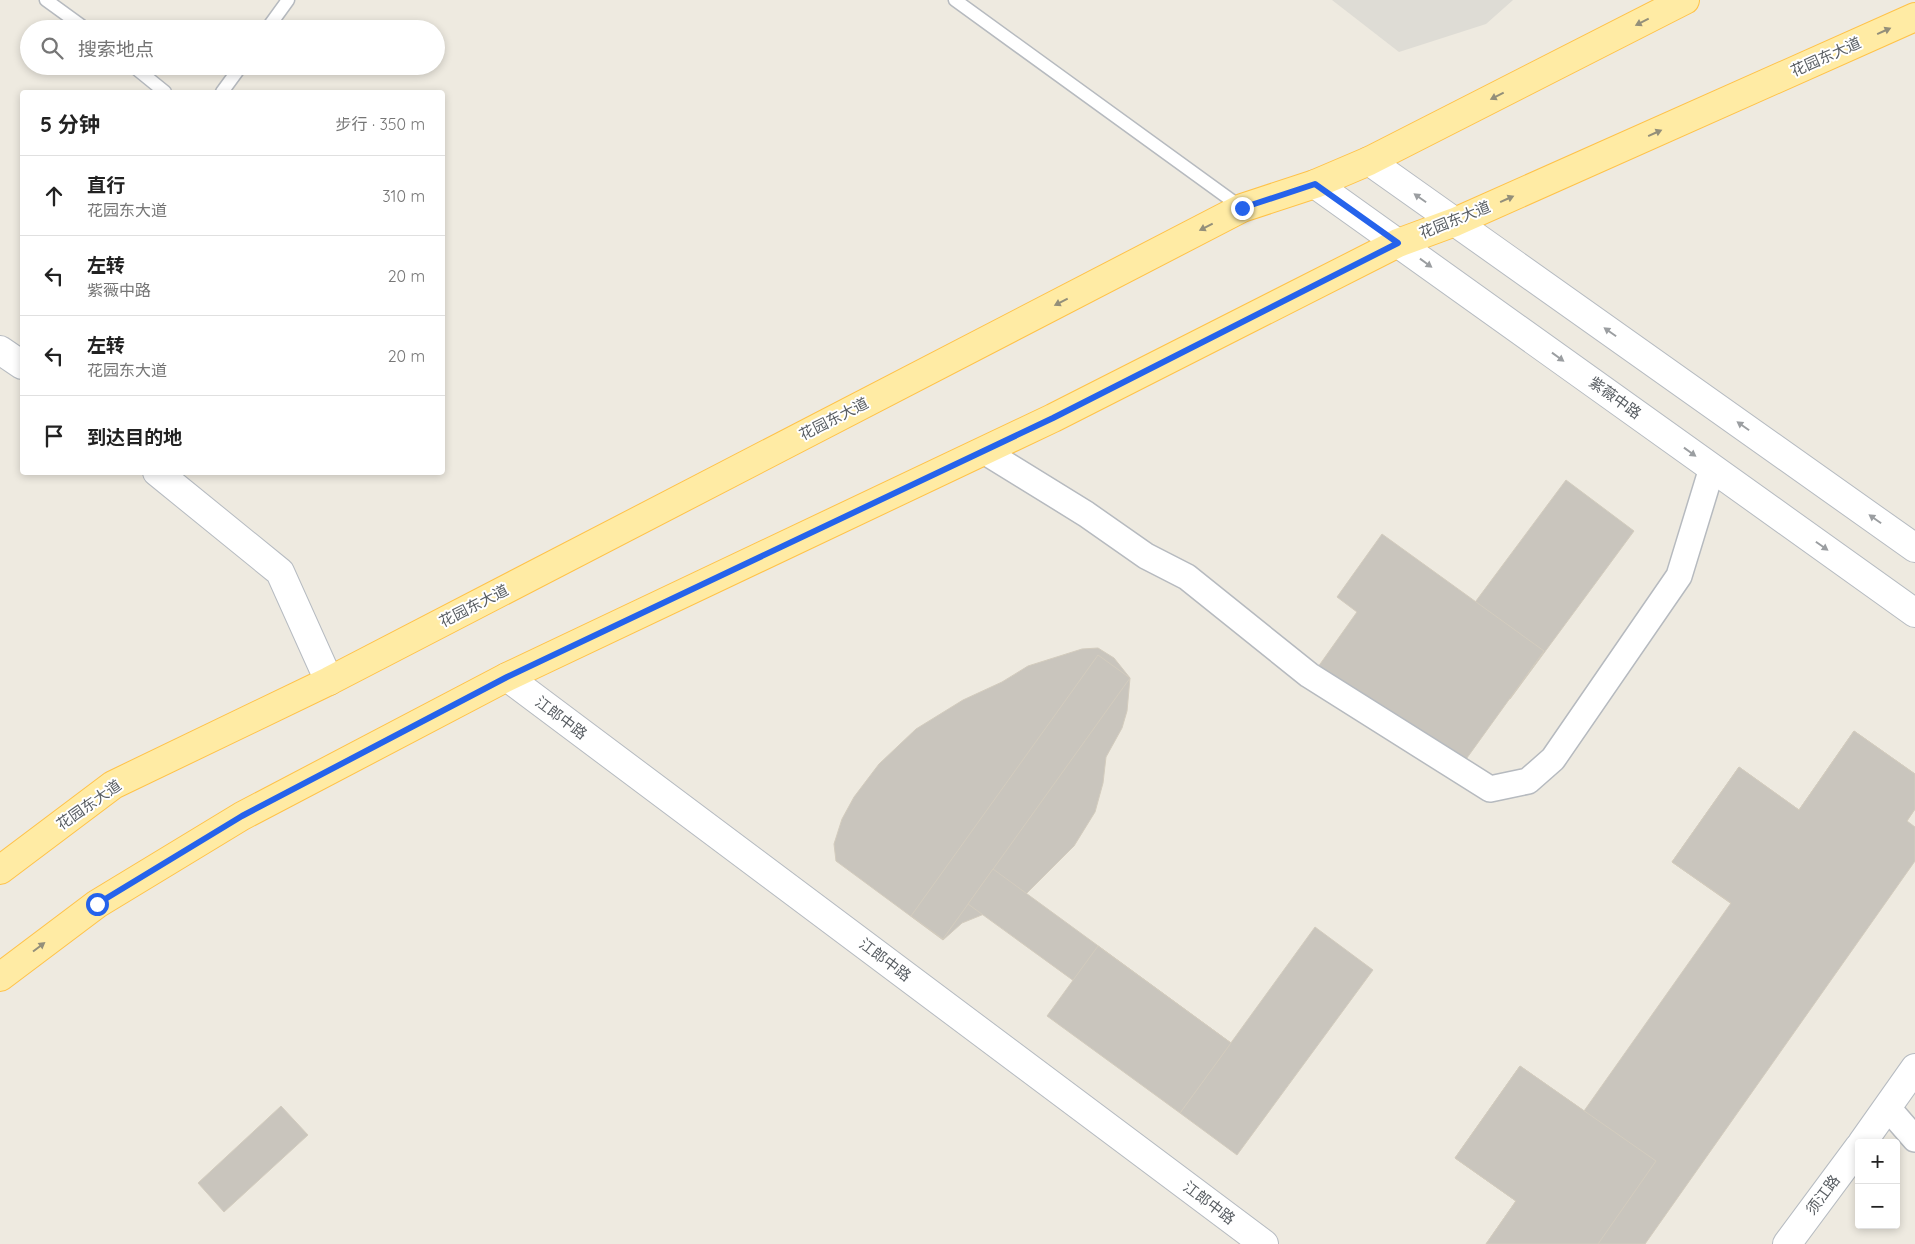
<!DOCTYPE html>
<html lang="zh">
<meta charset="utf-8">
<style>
body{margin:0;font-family:Quicksand,"Noto Sans SC",sans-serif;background:#f6f6f6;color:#222}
.controls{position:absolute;right:15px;bottom:15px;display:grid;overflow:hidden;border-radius:5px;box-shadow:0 2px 8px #0003}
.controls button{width:45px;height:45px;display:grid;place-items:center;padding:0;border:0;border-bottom:1px solid #e0e0e0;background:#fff;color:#222;font:25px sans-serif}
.stop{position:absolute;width:15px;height:15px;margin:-11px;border:4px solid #2563eb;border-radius:50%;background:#fff}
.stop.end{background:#2563eb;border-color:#fff;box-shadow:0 1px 5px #0008}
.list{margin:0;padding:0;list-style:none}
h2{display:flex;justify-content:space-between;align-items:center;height:65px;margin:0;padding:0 20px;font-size:21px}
h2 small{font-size:16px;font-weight:400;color:#767676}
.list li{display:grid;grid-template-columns:32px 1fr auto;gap:15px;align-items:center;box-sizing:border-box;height:80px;padding:0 20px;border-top:1px solid #e0e0e0}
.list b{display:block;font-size:19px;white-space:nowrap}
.list p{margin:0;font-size:16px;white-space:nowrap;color:#767676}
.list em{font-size:16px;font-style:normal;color:#767676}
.icon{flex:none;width:28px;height:28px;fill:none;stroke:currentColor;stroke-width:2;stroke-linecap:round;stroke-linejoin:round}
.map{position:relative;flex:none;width:1915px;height:1244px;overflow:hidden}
.search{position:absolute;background:#fff;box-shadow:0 2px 8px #0003;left:20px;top:20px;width:425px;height:55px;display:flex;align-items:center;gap:12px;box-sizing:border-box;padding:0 18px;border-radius:28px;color:#767676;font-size:19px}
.panel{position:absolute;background:#fff;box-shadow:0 2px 8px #0003;left:20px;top:90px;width:425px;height:385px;border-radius:5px}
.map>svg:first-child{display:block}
</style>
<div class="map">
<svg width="1915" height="1244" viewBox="0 0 1915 1244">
<rect width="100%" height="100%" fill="#eeeae0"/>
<path fill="#dedcd5" d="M1332,0H1513L1486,24L1399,52Z"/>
<g fill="#c9c5bd" stroke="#d3ccbe">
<path d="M1566,480L1634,531L1510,699L1441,648Z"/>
<path d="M1382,534L1544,651L1459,769L1318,667L1357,612L1337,597Z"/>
<path d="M1098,648L1114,658L1130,678L1127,711L1122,728L1106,757L1103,783L1095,812L1074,846L1021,899L962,923L943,940L836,861L834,844L842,819L854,797L879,764L916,729L963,700L1002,682L1028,666L1082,649Z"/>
<path d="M1098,655L1130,678L943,939L911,916Z"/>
<path d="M1854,731L1915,774V809L1810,959L1672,862L1739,767L1799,810Z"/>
<path d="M1854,731L1915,774V809L1907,821L1915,827V861L1645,1244H1486L1516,1201L1455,1158L1520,1066L1584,1111L1731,903L1672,862L1739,767L1799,810Z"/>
<path d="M993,869L1231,1043L1206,1077L968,904Z"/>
<path d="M1315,927L1373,970L1237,1155L1180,1113Z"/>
<path d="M1098,946L1231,1043L1180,1113L1047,1016Z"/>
<path d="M1520,1066L1656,1161L1598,1244H1486L1516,1201L1455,1158Z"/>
<path d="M281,1106L308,1135L224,1212L198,1183Z"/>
</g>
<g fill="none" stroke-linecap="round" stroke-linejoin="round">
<g stroke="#b6babf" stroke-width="15">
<g id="lane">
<path d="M46,0L86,29"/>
<path d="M955,0L1242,208"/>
<path d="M267,29L288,0"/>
<path d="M133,66L165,92"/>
<path d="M222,92L241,66"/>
</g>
</g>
<g stroke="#b6babf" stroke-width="28">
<g id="street">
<path d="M984,451L1086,514L1146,556L1187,577L1309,675L1490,789L1528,781L1553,759L1679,576L1712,468"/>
<path d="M1888,1108L1915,1139"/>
</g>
</g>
<g stroke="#b6bbc1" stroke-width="30">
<g id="secondary">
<path d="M1369,161L1915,548"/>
<path d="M1315,184L1915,613"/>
<path d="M0,350L22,365"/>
<path d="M157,472L280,572L329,681"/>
<path d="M507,677L1264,1244"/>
<path d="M1862,1143L1915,1068"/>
<path d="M1787,1244L1859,1147"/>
</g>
</g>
<g stroke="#ffc248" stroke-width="30">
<g id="primary">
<path d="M0,870L113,785L329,681L1242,208L1315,184L1369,161L1685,0"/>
<path d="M0,977L97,904L242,816L507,677L1053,418L1398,243L1455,222L1915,17"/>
</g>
</g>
<use href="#lane" stroke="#fff" stroke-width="12"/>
<use href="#street" stroke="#fff" stroke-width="25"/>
<use href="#secondary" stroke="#fff" stroke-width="28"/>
<use href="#primary" stroke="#ffeba4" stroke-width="28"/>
</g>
<defs><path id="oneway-solid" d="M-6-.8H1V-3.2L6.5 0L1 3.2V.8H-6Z" transform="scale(1.25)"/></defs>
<g fill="#938f7a">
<use href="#oneway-solid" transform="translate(1642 22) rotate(153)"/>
<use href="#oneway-solid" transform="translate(1884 31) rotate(-24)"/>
<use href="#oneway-solid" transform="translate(1497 96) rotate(153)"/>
<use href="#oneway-solid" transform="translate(1655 133) rotate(-24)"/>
<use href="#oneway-solid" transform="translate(1507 199) rotate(-24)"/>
<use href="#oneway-solid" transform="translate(1206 227) rotate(153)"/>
<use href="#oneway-solid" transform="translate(1061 302) rotate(153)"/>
<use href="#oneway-solid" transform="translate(39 947) rotate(-37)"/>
</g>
<g fill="#9b9ea1">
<use href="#oneway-solid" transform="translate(1420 198) rotate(-145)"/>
<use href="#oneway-solid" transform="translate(1426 263) rotate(36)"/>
<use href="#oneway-solid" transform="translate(1610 332) rotate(-145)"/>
<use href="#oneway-solid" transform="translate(1558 357) rotate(36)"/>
<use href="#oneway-solid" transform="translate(1743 426) rotate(-145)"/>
<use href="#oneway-solid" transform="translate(1690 452) rotate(36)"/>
<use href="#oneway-solid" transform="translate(1875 519) rotate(-145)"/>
<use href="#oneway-solid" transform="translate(1822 546) rotate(35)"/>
</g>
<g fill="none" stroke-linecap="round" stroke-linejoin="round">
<path stroke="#2563eb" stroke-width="6" d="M97,904L242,816L507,677L1053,418L1398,243L1315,184L1242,208"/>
</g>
<g text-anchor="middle" stroke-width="4" stroke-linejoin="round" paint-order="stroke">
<g font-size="15" fill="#595e63" stroke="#fff">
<text transform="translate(1826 57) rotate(-24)" y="5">花园东大道</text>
<text transform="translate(1455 220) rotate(-22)" y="5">花园东大道</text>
<text transform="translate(1615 398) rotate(36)" y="5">紫薇中路</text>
<text transform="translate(834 419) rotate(-27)" y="5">花园东大道</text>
<text transform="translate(474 606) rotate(-27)" y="5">花园东大道</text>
<text transform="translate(561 718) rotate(37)" y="5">江郎中路</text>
<text transform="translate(89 805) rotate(-35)" y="5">花园东大道</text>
<text transform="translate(885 960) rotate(37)" y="5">江郎中路</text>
<text transform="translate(1823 1195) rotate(-53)" y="5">须江路</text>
<text transform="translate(1209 1203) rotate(37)" y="5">江郎中路</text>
</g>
</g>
</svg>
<div class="controls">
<button>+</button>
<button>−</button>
</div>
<div class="stop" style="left:97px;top:904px"></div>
<div class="stop end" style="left:1242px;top:208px"></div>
<div class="search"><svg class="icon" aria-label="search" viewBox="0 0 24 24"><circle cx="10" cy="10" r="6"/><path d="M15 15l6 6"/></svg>搜索地点</div>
<section class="panel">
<h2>5 分钟<small>步行 · 350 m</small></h2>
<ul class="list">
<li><svg class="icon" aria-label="ahead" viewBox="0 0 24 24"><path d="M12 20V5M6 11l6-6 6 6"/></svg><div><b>直行</b><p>花园东大道</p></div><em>310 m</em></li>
<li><svg class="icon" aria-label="left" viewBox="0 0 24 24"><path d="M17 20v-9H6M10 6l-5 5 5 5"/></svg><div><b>左转</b><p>紫薇中路</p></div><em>20 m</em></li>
<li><svg class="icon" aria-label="left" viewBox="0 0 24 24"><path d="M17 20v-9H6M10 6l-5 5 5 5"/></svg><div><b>左转</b><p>花园东大道</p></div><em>20 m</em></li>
<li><svg class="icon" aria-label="arrive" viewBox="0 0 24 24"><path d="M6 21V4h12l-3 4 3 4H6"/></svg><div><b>到达目的地</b></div></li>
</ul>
</section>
</div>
